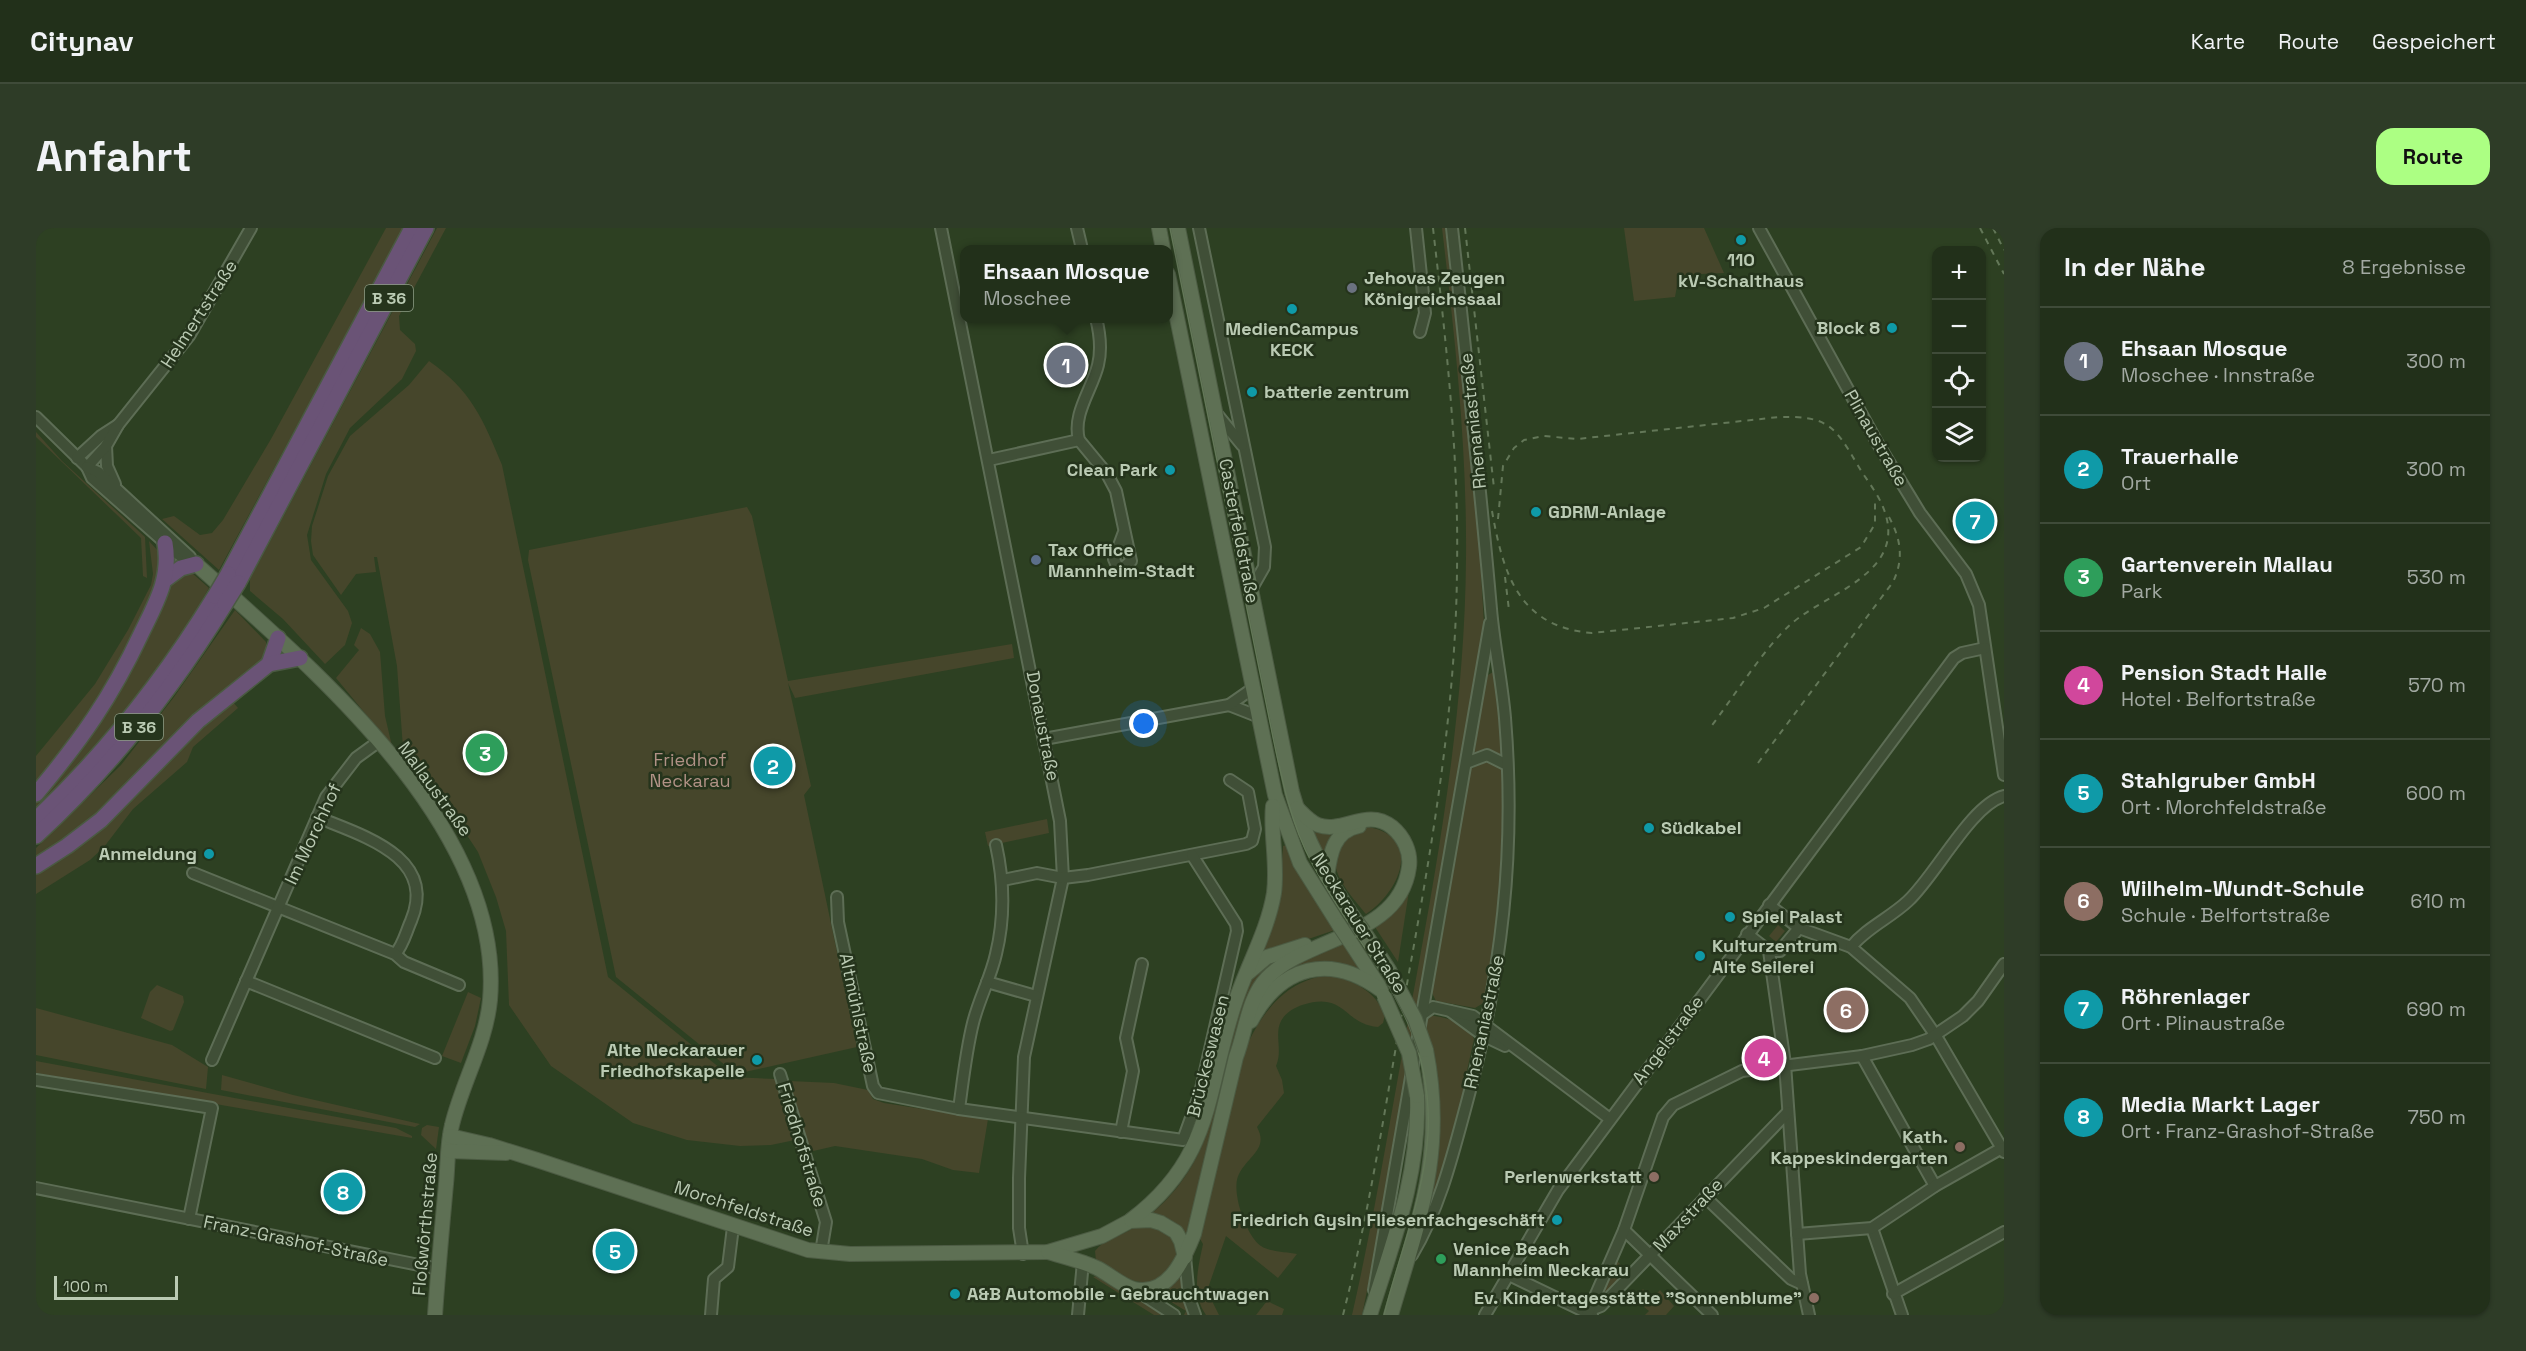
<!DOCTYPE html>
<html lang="de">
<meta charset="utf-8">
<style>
body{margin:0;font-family:"Space Grotesk",sans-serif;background:#2e3c27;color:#f1f3f6}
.controls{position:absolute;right:18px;top:18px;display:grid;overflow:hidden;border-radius:12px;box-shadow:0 2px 4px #0004}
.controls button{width:54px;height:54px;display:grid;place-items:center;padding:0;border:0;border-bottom:2px solid #3f4b39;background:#22301a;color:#f1f3f6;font:30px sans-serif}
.scale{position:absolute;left:18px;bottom:15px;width:124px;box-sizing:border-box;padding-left:6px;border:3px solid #bacab3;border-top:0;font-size:16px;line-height:21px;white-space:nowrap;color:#bacab3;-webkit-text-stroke:4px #25341c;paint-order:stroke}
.you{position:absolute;left:1108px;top:496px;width:21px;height:21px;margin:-15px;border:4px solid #fff;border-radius:50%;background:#1a73e8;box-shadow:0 0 0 9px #1a73e833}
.badge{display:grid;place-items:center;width:39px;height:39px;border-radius:50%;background:#acff83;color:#fff;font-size:20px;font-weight:700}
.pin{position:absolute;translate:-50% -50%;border:3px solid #fff;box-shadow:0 2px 6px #0006}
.popup{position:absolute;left:924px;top:17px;width:213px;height:78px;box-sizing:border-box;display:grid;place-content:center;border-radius:12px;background:#22301a;filter:drop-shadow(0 2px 4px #0005);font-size:20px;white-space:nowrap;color:#a2a9a2}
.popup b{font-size:22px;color:#f1f3f6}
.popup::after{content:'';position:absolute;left:50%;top:100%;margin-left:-12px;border:12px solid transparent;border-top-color:#22301a}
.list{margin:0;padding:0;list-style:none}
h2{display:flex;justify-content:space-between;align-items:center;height:78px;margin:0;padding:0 24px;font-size:26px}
h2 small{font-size:20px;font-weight:400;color:#a2a9a2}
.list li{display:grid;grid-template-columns:39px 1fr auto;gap:18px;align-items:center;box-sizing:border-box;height:108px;padding:0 24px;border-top:2px solid #3f4b39}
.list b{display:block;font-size:22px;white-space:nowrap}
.list p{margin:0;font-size:20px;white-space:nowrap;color:#a2a9a2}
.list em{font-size:20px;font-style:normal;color:#a2a9a2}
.icon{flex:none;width:33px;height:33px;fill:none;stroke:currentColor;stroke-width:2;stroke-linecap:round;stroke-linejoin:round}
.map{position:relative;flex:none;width:1968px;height:1087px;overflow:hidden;border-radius:18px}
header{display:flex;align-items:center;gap:36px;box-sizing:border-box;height:84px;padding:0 30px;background:#22301a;border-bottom:2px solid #3f4b39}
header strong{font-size:28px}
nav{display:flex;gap:33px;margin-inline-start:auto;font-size:21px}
.intro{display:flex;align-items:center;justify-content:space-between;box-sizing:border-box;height:144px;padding:0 36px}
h1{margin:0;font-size:42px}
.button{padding:15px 27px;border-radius:18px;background:#acff83;color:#111;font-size:21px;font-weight:700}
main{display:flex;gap:36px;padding:0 36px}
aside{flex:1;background:#22301a;border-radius:18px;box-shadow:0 2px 4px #0004}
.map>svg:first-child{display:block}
</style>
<header>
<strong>Citynav</strong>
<nav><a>Karte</a><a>Route</a><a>Gespeichert</a></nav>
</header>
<div class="intro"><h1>Anfahrt</h1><a class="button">Route</a></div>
<main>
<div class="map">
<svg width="1968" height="1087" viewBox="0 0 1968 1087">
<rect width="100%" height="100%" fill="#2d4022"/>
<g fill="#46462b">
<path d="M350,0H368L183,342L126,291L138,288L164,307L176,305L187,292L235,211Z"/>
<path d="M401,0H410L363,88L364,102L379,116L380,123L366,151L314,200L290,246L271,307L275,332L312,383L316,395L309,417L289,436L247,391L214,363V351Z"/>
<path d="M1406,0H1409L1441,278L1448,395L1340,1019L1326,1087H1316C1341,977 1358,867 1379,756C1405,616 1429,474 1430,330C1431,219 1419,110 1406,0Z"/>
<path d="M1588,0H1668L1688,45L1643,47L1639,69L1598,73Z"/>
<path d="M393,133C435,162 447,191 466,237L572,749L695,849L740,851L759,912L735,917L704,918L651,912L597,895L515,838L473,777L470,703L460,669L442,624L396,554L367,520L361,438L341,329H338L340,344L320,346L305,367L277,327L275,313L276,298L292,248L314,208L373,157Z"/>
<path d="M0,204L26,233L109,309L111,350L107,348L105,310L0,209Z"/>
<path d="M711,279L716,288L752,453L976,416L978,430L759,470L752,455L775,558L768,567L821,819L700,846L580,749L492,332L493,322Z"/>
<path d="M113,313L124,325L121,363L79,453L0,560V528L59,456L92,402L115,357L117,346Z"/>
<path d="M156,345L173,360L140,417L100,470L39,541L0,581V572L110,408L136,353L141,347Z"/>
<path d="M199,382L230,414V423L225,436L60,591L0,633V620L85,537L138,469Z"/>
<path d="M325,400L334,406L344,424L349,488L356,518L300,450L323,422L318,417Z"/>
<path d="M1459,443L1467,529L1455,524L1438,527L1450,448Z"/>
<path d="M196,473L202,480L157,519L151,534L97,581L68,619L54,632L0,666V644Z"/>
<path d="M1450,532L1464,537L1467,543L1466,659L1451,773L1439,780L1400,773L1396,765L1435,541Z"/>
<path d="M1011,591L1013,605L952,618L949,604Z"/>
<path d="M1333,599C1388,610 1363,665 1330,686C1315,667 1283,635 1309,613C1317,605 1322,601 1333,599Z"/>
<path d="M1275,604L1295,606L1288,628Z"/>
<path d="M1250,617L1269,657L1299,702L1225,727L1244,665L1247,618Z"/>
<path d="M1375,650L1362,734L1337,696Z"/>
<path d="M1742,697L1749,703L1740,714L1733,708Z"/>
<path d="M1307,713L1327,744C1284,724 1263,745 1226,766L1251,739Z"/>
<path d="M1247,729L1217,759L1207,779L1150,1016L1125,1053C1098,1059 1082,1046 1060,1033L1059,1023C1068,1011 1082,1009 1094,1002C1129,979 1156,947 1170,907C1185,865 1194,776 1219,745C1227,736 1236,733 1247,729Z"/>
<path d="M1295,747C1321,755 1338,762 1349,787L1347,795L1342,799C1307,796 1310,763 1266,777C1258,780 1249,785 1245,793C1238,807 1247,822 1240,838L1246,852L1248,865L1221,899C1233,921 1212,928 1203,946C1194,962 1210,1008 1225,1018C1234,1024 1250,1024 1261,1026L1242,1050L1190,1008L1171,1063L1183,1087H1170C1155,1066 1162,1040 1167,1016L1163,1009L1207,826C1224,786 1249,751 1295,747Z"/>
<path d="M121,757L147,768L148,774L137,802L134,803L105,790L114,764Z"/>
<path d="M432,764L445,770L439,798L425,835L406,828Z"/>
<path d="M0,780L136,817L172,839L170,861L0,827Z"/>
<path d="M1392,787C1408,789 1430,793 1438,811L1428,856L1429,866L1403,967L1392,987L1402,931L1404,883L1398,830L1389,799Z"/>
<path d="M0,833L360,900L376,908V910L0,845Z"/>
<path d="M186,847L257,867L384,896L379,899L185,862Z"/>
<path d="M753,853L798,855L832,862L837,871L848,875L952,891L943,945L917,942L886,931L799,918L773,924Z"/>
<path d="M391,897L403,899L400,921L385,907L386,900Z"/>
<path d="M1580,1032L1593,1045L1564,1075L1562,1072Z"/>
<path d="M1064,1047L1073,1049L1130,1087H1118L1057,1049Z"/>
<path d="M1147,1048L1153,1087H1148L1150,1083L1122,1066L1119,1071L1115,1065L1127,1062Z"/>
<path d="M1607,1061L1613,1067L1605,1076L1602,1073L1596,1078L1589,1071L1595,1066L1599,1070Z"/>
<path d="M1624,1062L1638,1078L1630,1087H1609L1613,1083L1608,1079Z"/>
<path d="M1231,1073L1248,1081L1246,1087H1220Z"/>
</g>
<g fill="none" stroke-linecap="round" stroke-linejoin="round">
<g stroke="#5d6d55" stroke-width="14">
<g id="minor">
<path d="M905,0L1024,593L1027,650L988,829L983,950V1000L987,1026"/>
<path d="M1041,0L1046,21"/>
<path d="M1163,0L1229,319L1228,339L1216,360"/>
<path d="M1380,0L1389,85L1384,104"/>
<path d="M1723,0L1842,216L1884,285L1930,346L1943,377L1968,547"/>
<path d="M1060,90C1064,106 1066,121 1062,137C1056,162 1036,186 1043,212L1071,246L1080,263L1095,333L1087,340L1081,338L1078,331L1088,304"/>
<path d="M1180,185L1206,217"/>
<path d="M0,189L51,239L56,250L143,327L160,336"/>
<path d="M70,218L71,238L79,256"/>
<path d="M41,230L65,208L82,197"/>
<path d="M953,232L1043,212"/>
<path d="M51,239L70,218L82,197L153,108L215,0"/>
<path d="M51,239L62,244L154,329"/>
<path d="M1193,477L1221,488"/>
<path d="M1008,511L1193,477L1216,461"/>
<path d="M1430,535L1451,527L1471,537"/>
<path d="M281,589C327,608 402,629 375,693C370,704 367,718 359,726"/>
<path d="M157,645L359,726L368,734L423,757"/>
<path d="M967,652L1001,645L1027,650L1052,647L1210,616L1216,613L1219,601L1212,564L1194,552"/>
<path d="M801,669L802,694L837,858L842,865L923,881L1147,912L1164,865L1201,703L1200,696L1156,627"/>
<path d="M1733,677L1763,700L1815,719L1874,770L1900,808L1968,924"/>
<path d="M1711,706L1733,723L1749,836L1764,1046L1773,1087"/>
<path d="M1815,719C1830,700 1854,690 1872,673C1900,647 1935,577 1968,568"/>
<path d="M1733,723H1744L1763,700"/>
<path d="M210,753L399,830"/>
<path d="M951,754L1000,768"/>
<path d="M1414,783L1448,808L1469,818"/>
<path d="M1384,788L1397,779L1437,788L1574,891"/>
<path d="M1826,828L1899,958"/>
<path d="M176,832L290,569L320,530L342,514"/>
<path d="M744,846L790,994L785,1024"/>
<path d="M0,852L176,880L153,991"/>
<path d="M923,881C927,852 930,823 937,795C943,771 955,749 960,726C969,689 968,653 960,617"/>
<path d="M1085,904L1097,843L1090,810L1106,736"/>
<path d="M0,960L403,1041"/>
<path d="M1669,969L1755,1051L1766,1056"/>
<path d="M1836,1000L1866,1087"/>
<path d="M1588,1002L1676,1087"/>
<path d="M1761,1006L1836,1000L1899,958L1966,920"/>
<path d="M1376,1027C1404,980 1417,926 1431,874C1466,745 1480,624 1469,490C1466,454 1458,417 1455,381C1444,254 1430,127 1416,0"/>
<path d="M1149,1029L1153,1070L1159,1087"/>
<path d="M1473,1047L1556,1087"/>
<path d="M1098,1061L1138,1087"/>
<path d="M1338,1062L1454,395"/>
<path d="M1857,1066L1968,1004"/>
<path d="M1552,1083L1565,1078L1752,884"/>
<path d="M675,1087L678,1051L692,1039L697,999"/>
<path d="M1042,1087L1047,1034"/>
<path d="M1449,1087L1522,962L1918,430L1926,425L1949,420"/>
<path d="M1551,1087L1588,1002L1627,889L1637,877L1706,843L1826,828L1876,817L1893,811L1927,788L1942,773L1968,736"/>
</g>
</g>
<g stroke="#4c5b43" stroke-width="16">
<g id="major">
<path d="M1123,0L1127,21"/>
<path d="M1142,0L1256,564C1269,611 1291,650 1318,690"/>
<path d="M1132,46L1239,567L1264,635L1303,697"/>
<path d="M160,336C277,441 469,600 454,772C450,815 426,855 416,897C411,916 412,937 410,956C406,1000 402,1043 399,1087"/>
<path d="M1291,648C1294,627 1297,603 1323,598"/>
<path d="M1328,704L1353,742"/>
<path d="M1313,712L1343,758"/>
<path d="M1212,745L1231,729L1269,717"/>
<path d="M1215,793C1245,737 1294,725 1345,762"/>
<path d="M414,908L453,917L501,932L772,1022L814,1026L1012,1024L1066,1008L1094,993L1115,992L1125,995L1140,1004L1145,1013L1149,1029"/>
<path d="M413,923L470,925"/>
<path d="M1095,992C1180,928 1169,862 1200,772C1212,736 1232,702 1238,665C1242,635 1234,605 1237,578"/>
<path d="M1012,1024C1029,1029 1046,1033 1061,1040C1073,1046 1086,1058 1098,1061C1132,1069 1148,1031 1158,1006L1200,829C1210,803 1212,770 1231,750C1271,708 1364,709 1373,639C1375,624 1368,609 1356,599C1331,579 1307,606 1282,597C1274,594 1267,586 1261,580"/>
<path d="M1334,1087C1357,1014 1384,946 1381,868"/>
<path d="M1355,1087C1383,991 1410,924 1390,822"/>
</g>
</g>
<g stroke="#4a5a42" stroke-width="18">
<g id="highway">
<path d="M192,346L376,0"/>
<path d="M130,351L145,340L160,336"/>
<path d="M202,355L390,0"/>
<path d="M233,436L242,410"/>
<path d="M0,566C45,512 75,470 105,406C120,375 135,350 129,315"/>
<path d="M0,591C70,525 129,450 179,368"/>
<path d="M0,608C75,539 136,462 189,376"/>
<path d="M0,638L31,618L65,592L162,493L233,436L264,430"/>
</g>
</g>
<use href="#minor" stroke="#404f37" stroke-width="10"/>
<use href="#major" stroke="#5e7054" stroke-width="14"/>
<use href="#highway" stroke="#6a5376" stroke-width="15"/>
<path stroke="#637758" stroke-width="1.5" d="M1134,0L1237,509C1246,552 1255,596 1276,635C1326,729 1398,788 1392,906C1388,968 1363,1027 1348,1087"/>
<g stroke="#637758" stroke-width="2" stroke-dasharray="6 6" stroke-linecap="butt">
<path d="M1429,0L1458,260"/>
<path d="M1944,0L1968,46"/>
<path d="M1957,0L1968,22"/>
<path d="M1456,283C1467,345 1482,399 1556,405L1697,390L1728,380L1825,319L1839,296V272"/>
<path d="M1462,291L1467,238L1478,220L1488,212L1508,208L1541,211L1743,189C1790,188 1798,196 1821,236C1829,250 1841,264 1847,279C1874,345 1791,364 1755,396C1728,420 1697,470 1674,500"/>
<path d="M1469,349L1473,382"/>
<path d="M1722,535L1857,354C1868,331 1865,311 1853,289"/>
<path d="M1307,1087C1333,985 1349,881 1367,778C1393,634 1420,488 1421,341C1423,227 1410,114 1397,0"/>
</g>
<g stroke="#4c5b43" stroke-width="16" stroke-linecap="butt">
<g id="major-bridge">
<path d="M1318,690L1328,704"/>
<path d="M1303,697L1313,712"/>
<path d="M1353,742L1379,791L1390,822"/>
<path d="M1348,768L1373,825L1381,868"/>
</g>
</g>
<g stroke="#4a5a42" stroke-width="18" stroke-linecap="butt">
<g id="highway-bridge">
<path d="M179,368L192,346"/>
<path d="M189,376L202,355"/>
</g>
</g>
<use href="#major-bridge" stroke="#5e7054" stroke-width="14"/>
<use href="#highway-bridge" stroke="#6a5376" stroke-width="15"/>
</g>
<g fill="#0f9aa8" stroke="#25341c" stroke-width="2">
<circle cx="1705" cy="12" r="6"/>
<circle cx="1256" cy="81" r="6"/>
<circle cx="1856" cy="100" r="6"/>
<circle cx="1216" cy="164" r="6"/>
<circle cx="1134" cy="242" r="6"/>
<circle cx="1500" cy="284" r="6"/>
<circle cx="1613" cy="600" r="6"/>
<circle cx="173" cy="626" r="6"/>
<circle cx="1694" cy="689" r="6"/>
<circle cx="1664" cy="728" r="6"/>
<circle cx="721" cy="832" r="6"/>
<circle cx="1521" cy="992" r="6"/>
<circle cx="919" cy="1066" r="6"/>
</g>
<circle fill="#6b7280" stroke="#25341c" stroke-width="2" cx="1316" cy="60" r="6"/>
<circle fill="#5c6f8a" stroke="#25341c" stroke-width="2" cx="1000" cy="332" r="6"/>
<g fill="#8d6e63" stroke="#25341c" stroke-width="2">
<circle cx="1924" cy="919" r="6"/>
<circle cx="1618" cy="949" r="6"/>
<circle cx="1778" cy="1070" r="6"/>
</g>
<circle fill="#2e9e5b" stroke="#25341c" stroke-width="2" cx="1405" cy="1031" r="6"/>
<g text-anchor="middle" stroke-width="5" stroke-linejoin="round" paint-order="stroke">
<g fill="#25341c" stroke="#8d9d86" stroke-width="1.5">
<rect x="329" y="57" width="48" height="26" rx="4.5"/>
<rect x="79" y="486" width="48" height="26" rx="4.5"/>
</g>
<g font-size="16" font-weight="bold" fill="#bacab3">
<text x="353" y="76">B 36</text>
<text x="103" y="505">B 36</text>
</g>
<g font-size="18" font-weight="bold" fill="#bacab3" stroke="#25341c" text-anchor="start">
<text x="1705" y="38" text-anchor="middle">110<tspan x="1705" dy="21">kV-Schalthaus</tspan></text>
<text x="1328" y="56">Jehovas Zeugen<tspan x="1328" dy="21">Königreichssaal</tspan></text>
<text x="1844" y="106" text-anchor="end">Block 8</text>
<text x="1256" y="107" text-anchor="middle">MedienCampus<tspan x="1256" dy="21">KECK</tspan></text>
<text x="1228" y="170">batterie zentrum</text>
<text x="1122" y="248" text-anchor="end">Clean Park</text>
<text x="1512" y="290">GDRM-Anlage</text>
<text x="1012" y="328">Tax Office<tspan x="1012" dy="21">Mannheim-Stadt</tspan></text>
<text x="1625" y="606">Südkabel</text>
<text x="161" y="632" text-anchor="end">Anmeldung</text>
<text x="1706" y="695">Spiel Palast</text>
<text x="1676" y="724">Kulturzentrum<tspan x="1676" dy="21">Alte Seilerei</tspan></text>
<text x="709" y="828" text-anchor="end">Alte Neckarauer<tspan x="709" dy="21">Friedhofskapelle</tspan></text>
<text x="1912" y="915" text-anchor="end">Kath.<tspan x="1912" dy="21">Kappeskindergarten</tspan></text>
<text x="1606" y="955" text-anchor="end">Perlenwerkstatt</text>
<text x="1509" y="998" text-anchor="end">Friedrich Gysin Fliesenfachgeschäft</text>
<text x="1417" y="1027">Venice Beach<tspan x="1417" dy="21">Mannheim Neckarau</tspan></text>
<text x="931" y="1072">A&amp;B Automobile - Gebrauchtwagen</text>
<text x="1766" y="1076" text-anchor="end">Ev. Kindertagesstätte "Sonnenblume"</text>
</g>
<g font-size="18" fill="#bacab3" stroke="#25341c">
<text transform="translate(163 86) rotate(-57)" y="6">Helmertstraße</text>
<text transform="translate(1437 193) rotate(-96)" y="6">Rhenaniastraße</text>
<text transform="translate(1840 210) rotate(60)" y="6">Plinaustraße</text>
<text transform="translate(1203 303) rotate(79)" y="6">Casterfeldstraße</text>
<text transform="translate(1007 498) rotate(79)" y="6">Donaustraße</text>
<text transform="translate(399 561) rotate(54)" y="6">Mallaustraße</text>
<text transform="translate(277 606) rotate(-65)" y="6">Im Morchhof</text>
<text transform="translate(1323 695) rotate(58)" y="6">Neckarauer Straße</text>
<text transform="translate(822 785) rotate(78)" y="6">Altmühlstraße</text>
<text transform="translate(1448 794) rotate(-78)" y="6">Rhenaniastraße</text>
<text transform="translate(1632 812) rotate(-53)" y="6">Angelstraße</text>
<text transform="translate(1172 828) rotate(-76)" y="6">Brückeswasen</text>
<text transform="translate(766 917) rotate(73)" y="6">Friedhofstraße</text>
<text transform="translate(708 981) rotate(18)" y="6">Morchfeldstraße</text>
<text transform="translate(1652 987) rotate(-47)" y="6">Maxstraße</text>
<text transform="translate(389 996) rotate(-85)" y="6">Floßwörthstraße</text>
<text transform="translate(260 1013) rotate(12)" y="6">Franz-Grashof-Straße</text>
</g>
<g font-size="18" fill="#b19286" stroke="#25341c">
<text x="654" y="538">Friedhof<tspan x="654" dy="21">Neckarau</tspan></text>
</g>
</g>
</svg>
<div class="controls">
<button>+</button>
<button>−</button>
<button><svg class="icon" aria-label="locate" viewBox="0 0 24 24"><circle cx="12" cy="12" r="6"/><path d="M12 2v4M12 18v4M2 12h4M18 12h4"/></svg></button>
<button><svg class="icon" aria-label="layers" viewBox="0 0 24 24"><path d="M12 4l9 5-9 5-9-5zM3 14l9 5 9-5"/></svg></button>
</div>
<div class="scale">100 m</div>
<div class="you"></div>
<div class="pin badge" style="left:1030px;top:137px;background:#6b7280">1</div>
<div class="popup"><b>Ehsaan Mosque</b>Moschee</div>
<div class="pin badge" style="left:737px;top:538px;background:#0f9aa8">2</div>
<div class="pin badge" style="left:449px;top:525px;background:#2e9e5b">3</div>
<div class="pin badge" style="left:1728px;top:830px;background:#d1479c">4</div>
<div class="pin badge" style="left:579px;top:1023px;background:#0f9aa8">5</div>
<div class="pin badge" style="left:1810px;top:782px;background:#8d6e63">6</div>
<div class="pin badge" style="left:1939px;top:293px;background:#0f9aa8">7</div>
<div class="pin badge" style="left:307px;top:964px;background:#0f9aa8">8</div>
</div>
<aside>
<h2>In der Nähe<small>8 Ergebnisse</small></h2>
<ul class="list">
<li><span class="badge" style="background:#6b7280">1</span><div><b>Ehsaan Mosque</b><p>Moschee · Innstraße</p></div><em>300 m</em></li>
<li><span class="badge" style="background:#0f9aa8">2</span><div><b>Trauerhalle</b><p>Ort</p></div><em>300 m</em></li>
<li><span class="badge" style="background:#2e9e5b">3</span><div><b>Gartenverein Mallau</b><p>Park</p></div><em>530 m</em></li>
<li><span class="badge" style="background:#d1479c">4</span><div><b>Pension Stadt Halle</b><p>Hotel · Belfortstraße</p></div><em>570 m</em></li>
<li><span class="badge" style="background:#0f9aa8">5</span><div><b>Stahlgruber GmbH</b><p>Ort · Morchfeldstraße</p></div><em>600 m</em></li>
<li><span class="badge" style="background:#8d6e63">6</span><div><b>Wilhelm-Wundt-Schule</b><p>Schule · Belfortstraße</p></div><em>610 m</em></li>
<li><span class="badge" style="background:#0f9aa8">7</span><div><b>Röhrenlager</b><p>Ort · Plinaustraße</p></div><em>690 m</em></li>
<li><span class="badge" style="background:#0f9aa8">8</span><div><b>Media Markt Lager</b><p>Ort · Franz-Grashof-Straße</p></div><em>750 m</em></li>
</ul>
</aside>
</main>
